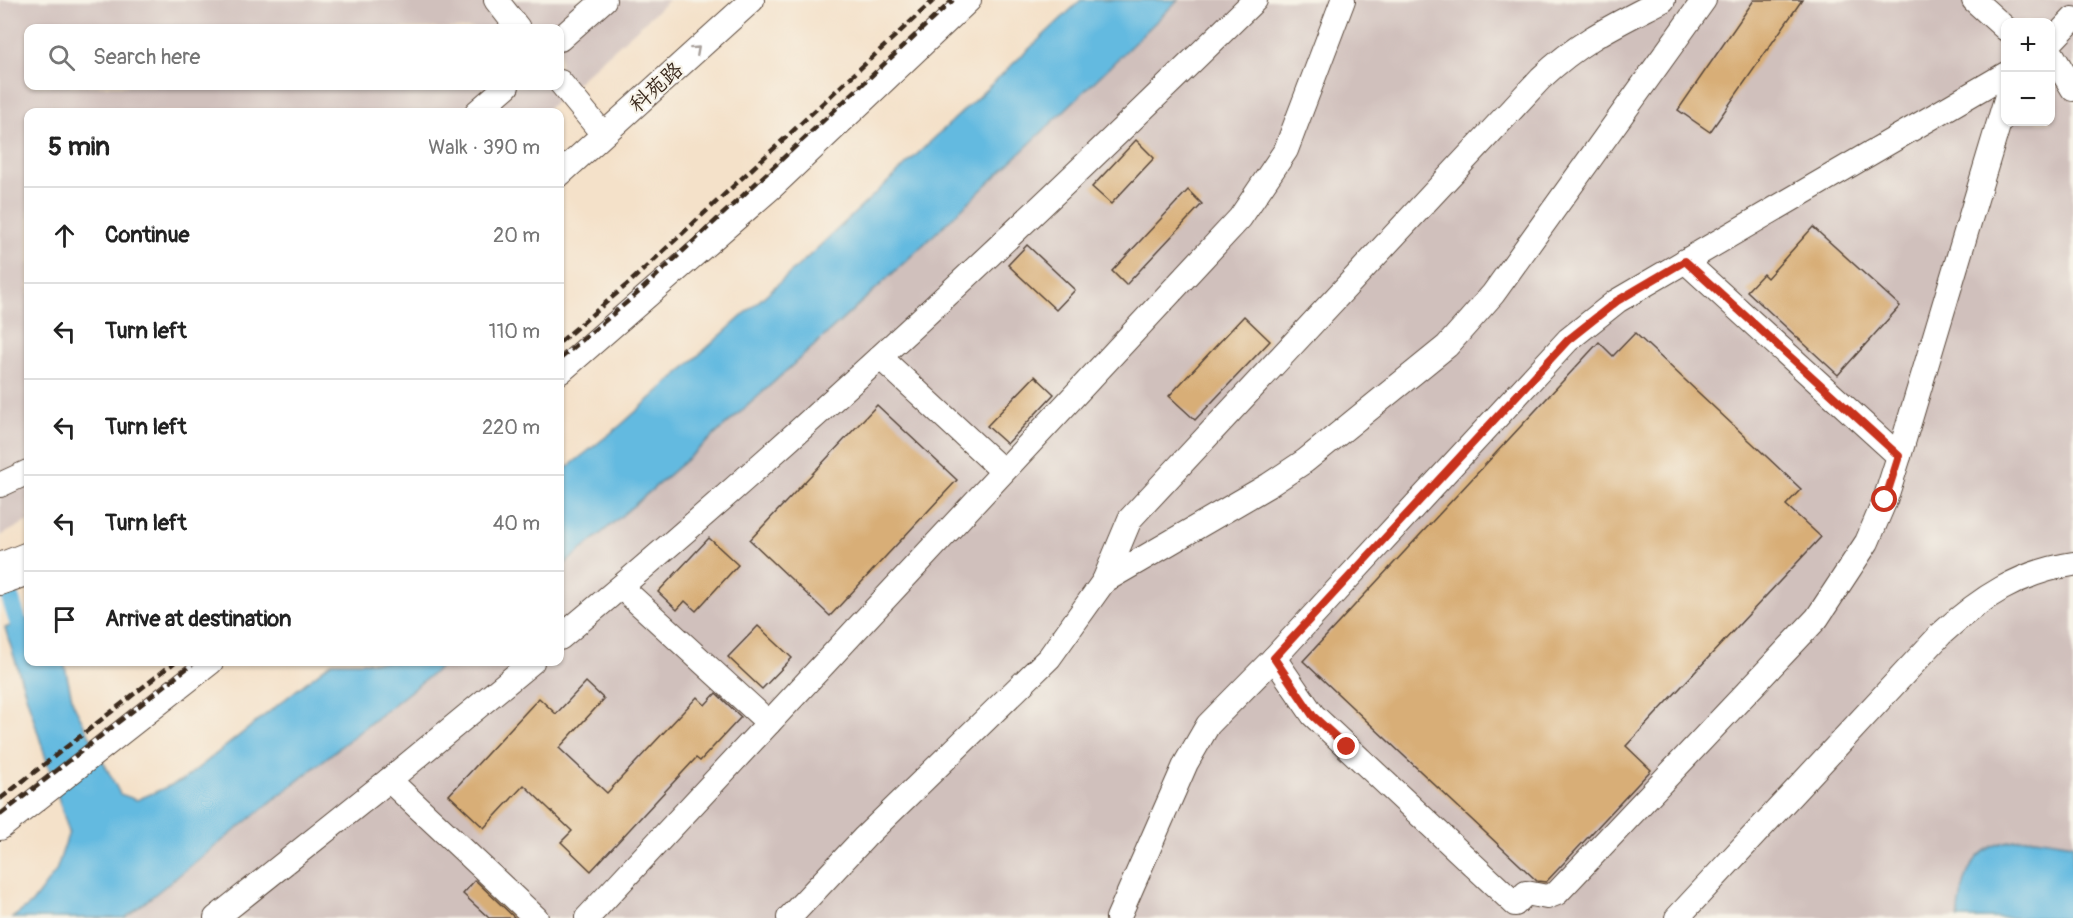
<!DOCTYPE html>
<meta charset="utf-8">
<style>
body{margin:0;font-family:Pangolin,"LXGW WenKai TC",sans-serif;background:#f2f2f2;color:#222}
.controls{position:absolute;right:18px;top:18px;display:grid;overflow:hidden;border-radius:12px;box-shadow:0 2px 4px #0004}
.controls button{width:54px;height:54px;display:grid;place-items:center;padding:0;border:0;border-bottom:2px solid #e0e0e0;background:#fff;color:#222;font:30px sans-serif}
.stop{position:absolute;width:18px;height:18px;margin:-14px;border:4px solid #c8321e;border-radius:50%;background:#fff}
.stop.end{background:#c8321e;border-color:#fff;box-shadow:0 2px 6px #0008}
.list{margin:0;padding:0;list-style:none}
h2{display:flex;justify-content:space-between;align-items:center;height:78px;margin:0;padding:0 24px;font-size:26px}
h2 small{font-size:20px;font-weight:400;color:#767676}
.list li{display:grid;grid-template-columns:39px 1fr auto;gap:18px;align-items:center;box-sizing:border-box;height:96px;padding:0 24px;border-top:2px solid #e0e0e0}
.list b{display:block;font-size:22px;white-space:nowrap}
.list em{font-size:20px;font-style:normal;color:#767676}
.icon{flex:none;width:33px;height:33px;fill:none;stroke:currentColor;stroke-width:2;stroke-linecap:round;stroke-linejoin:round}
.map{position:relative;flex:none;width:2073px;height:918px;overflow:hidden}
.search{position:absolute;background:#fff;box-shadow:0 2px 4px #0004;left:24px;top:24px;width:540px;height:66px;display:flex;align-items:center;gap:15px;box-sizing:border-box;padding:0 21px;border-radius:12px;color:#767676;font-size:22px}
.panel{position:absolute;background:#fff;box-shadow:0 2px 4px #0004;left:24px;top:108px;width:540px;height:558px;border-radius:12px}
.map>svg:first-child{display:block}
</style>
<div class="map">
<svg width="2073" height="918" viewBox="0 0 2073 918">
<rect width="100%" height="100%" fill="#f7f3e8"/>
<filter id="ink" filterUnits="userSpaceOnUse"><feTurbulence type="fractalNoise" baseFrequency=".0167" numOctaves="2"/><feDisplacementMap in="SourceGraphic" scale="12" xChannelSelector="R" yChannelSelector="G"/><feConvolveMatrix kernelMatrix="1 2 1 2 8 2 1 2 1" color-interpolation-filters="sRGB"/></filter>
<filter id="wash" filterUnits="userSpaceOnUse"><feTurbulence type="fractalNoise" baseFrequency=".008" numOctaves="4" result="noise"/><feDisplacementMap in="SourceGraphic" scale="24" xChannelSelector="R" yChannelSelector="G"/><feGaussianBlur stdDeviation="1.35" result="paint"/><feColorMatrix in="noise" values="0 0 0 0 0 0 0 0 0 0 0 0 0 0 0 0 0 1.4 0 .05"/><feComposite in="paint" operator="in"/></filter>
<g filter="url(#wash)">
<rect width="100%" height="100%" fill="#f4e1c9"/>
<g fill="#d0c0bc" fill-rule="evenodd">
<path d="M0,0H669L544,112H28V521L0,536ZM28,28H560V86H28Z"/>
<path d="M1178,0H2073V918H125L447,662H560V568L742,411L935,234ZM2006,22H2050V122H2006Z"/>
</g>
<g fill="#63bae0" stroke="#4f727f" stroke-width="1.5">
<path d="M1081,0H1178C978,196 774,389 560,568V473L621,425L808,257Z"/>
<path d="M28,619V662H64L73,703L120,794L137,800L183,780L332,662H447L125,918H12L31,904L56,871L69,832L5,628Z"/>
<path d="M2035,838L2073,844V918H1958C1965,861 1976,841 2035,838Z"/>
</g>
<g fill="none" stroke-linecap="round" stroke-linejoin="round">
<path stroke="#63bae0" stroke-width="18" d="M1,569L28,653"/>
</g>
<g id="blocks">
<g fill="#d8ae77">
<path d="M1754,0H1802L1710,132L1678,110Z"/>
<path d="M1136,140L1154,158L1111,204L1092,187Z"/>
<path d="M1188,190L1202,204L1126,285L1112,271Z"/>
<path d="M1813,227L1900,306L1838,375L1747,291L1763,274L1767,278Z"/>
<path d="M1027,245L1075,290L1056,310L1008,265Z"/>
<path d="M1244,316L1270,341L1195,420L1169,396Z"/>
<path d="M1635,333L1801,489L1786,505L1821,537L1626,746L1651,770L1546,882L1537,881L1303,661L1599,342L1613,356Z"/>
<path d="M1035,376L1054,394L1007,444L987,426Z"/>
<path d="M877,405L957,480L830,616L750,540Z"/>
<path d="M709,538L738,565L696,611L685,601L677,610L658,592Z"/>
<path d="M758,626L792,658L762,689L728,657Z"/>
<path d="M586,682L604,699L559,748L607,793L697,697L705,705L716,693L741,717L700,761L696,758L591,871L561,842L572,831L524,785L484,828L449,795L539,698L556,714Z"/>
<path d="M475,880L515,918H489L463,894Z"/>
</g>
</g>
</g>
<g filter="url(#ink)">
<use href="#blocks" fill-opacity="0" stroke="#574538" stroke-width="1.5"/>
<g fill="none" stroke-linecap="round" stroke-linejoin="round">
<g stroke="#574538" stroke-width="26">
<g id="minor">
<path d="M496,0L518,28"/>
<path d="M1974,0L2006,29"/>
<path d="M560,39L604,0"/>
<path d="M2050,43L2073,19"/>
<path d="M2050,51L2073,89"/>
<path d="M560,82L603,134"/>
<path d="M477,112L507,86"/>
<path d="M560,174L752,0"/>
<path d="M1685,261L1899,456"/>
<path d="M880,357L1003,471"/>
<path d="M560,372L772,187L969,0"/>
<path d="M0,485L28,472"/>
<path d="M0,565L28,554"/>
<path d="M1104,581L1130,519L1541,78C1581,40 1615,25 1663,0"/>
<path d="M0,583L28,573"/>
<path d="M621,587L769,723"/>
<path d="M560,638C801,437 1030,220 1255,0"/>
<path d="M1274,658L1313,715L1515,904L1526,893L1547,897L1557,893L1817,618L1867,542L1885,500L1899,456L2006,99"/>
<path d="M389,780L536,918"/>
<path d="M0,828L211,662"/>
<path d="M216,918L389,780L532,662"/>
<path d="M587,918L1240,218L1286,150L1343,0"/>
<path d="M789,918L865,837L1049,658L1104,581L1269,485L1305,461L1447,346L1493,294L1704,0"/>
<path d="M1118,918L1186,763L1208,725L1274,658L1568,340L1617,301L2006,74"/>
<path d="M1677,918L1941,634C1980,598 2020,572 2073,564"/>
</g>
</g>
<use href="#minor" stroke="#fff" stroke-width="24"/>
<g stroke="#3b2a1e" stroke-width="4.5" stroke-dasharray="9 4.5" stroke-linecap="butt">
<path d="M560,342L630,282L934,0"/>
<path d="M560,359L639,292L953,0"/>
<path d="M0,799L175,662"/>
<path d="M0,815L195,662"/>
</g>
</g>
<defs><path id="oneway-chevron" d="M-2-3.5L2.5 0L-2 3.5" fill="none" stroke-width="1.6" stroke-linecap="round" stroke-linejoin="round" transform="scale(1.5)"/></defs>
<use stroke="#a79f9a" href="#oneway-chevron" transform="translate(696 50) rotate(-42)"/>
</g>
<g fill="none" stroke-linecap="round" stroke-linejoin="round" filter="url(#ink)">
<path stroke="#c8321e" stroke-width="8" d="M1347,747L1313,716L1274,658L1568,340L1617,301L1685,261L1899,456L1885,500"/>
</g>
<g text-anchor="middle" stroke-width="4.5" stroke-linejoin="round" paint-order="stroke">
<g font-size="21" fill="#3b2a1e" stroke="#f7f3e8">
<text transform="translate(656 87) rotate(-42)" y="7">科苑路</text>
</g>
</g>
</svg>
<div class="controls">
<button>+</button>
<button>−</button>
</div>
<div class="stop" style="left:1885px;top:500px"></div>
<div class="stop end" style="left:1347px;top:747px"></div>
<div class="search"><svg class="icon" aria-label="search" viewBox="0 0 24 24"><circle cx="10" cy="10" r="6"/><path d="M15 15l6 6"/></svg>Search here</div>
<section class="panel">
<h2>5 min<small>Walk · 390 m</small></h2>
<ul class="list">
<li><svg class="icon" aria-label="ahead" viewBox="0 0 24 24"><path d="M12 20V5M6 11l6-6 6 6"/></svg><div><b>Continue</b></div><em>20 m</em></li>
<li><svg class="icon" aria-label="left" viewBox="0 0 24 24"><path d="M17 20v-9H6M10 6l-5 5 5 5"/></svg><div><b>Turn left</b></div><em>110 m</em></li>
<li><svg class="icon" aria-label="left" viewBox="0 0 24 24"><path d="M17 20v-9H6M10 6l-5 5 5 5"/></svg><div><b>Turn left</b></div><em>220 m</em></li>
<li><svg class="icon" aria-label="left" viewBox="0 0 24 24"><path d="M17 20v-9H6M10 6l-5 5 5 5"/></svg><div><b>Turn left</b></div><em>40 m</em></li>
<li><svg class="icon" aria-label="arrive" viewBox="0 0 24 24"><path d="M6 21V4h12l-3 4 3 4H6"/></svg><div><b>Arrive at destination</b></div></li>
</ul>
</section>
</div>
